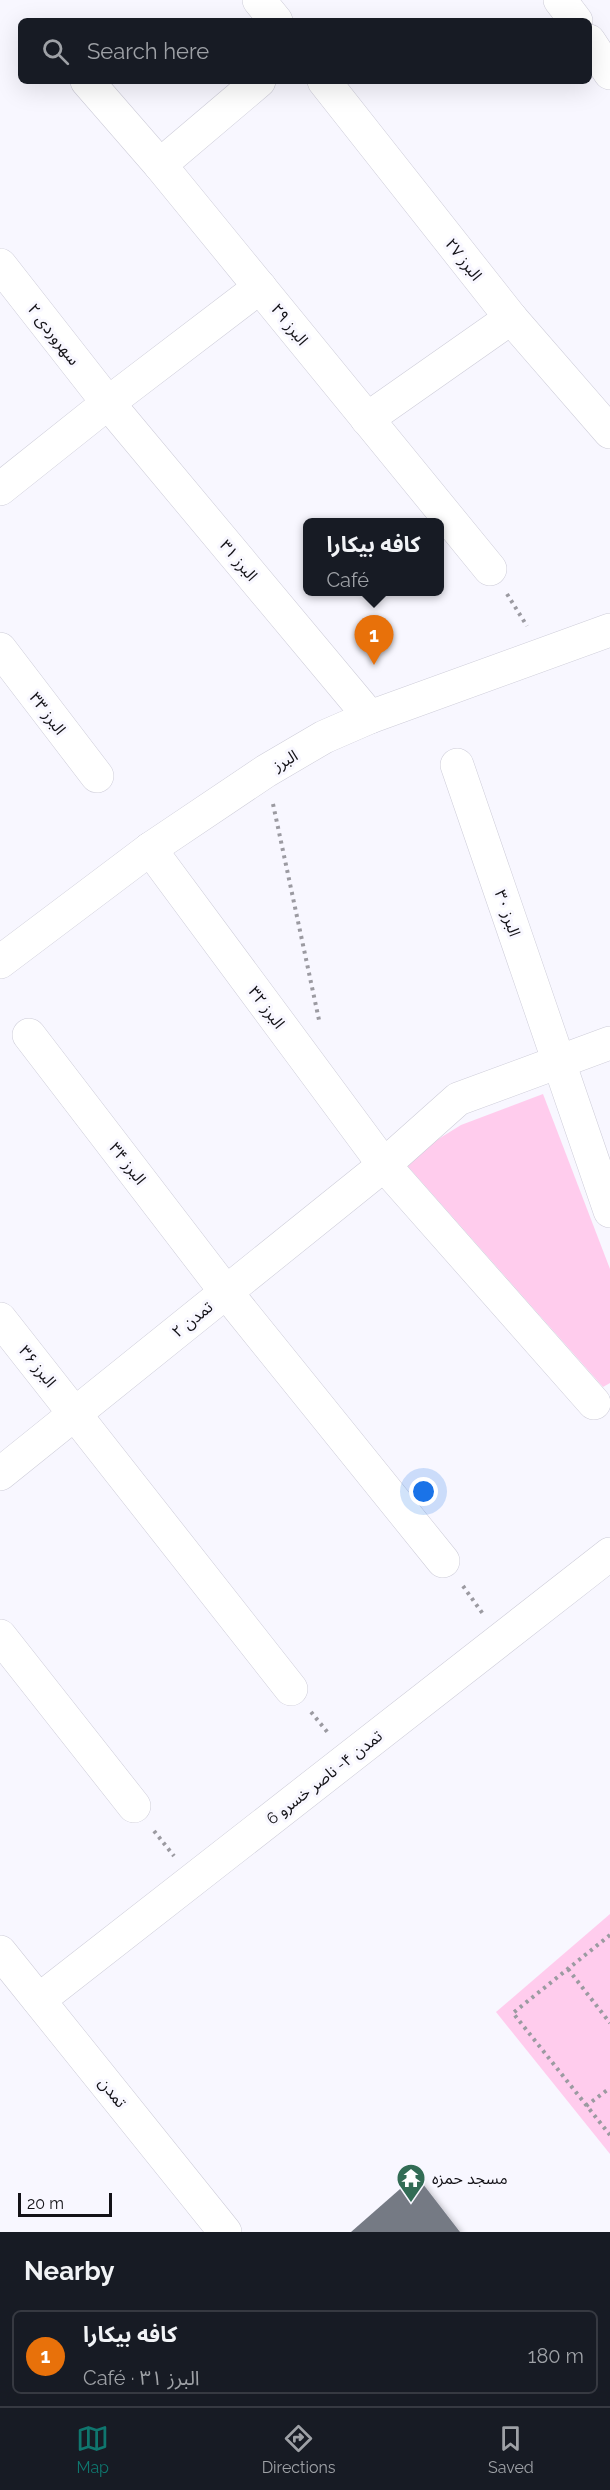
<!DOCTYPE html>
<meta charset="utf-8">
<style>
body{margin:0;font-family:Raleway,"Noto Sans Arabic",sans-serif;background:#242831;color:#f1f3f6}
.scale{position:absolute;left:18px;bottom:15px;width:94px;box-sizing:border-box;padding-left:6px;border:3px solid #131217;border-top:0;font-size:16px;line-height:21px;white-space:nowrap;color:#131217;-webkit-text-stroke:4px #f8f7ff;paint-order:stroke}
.you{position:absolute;left:424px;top:1492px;width:21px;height:21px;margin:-15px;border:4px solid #fff;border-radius:50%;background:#1a73e8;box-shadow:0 0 0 9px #1a73e833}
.badge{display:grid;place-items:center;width:39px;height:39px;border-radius:50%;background:#0f766e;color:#fff;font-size:20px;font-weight:700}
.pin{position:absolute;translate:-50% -50px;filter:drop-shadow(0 2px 3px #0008)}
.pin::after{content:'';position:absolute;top:32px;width:21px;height:18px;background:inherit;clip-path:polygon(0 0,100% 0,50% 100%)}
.popup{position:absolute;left:303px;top:518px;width:141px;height:78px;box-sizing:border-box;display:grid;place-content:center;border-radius:9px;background:#171b24;filter:drop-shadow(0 2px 4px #0005);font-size:20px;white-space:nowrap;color:#9ea1a6}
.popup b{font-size:22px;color:#f1f3f6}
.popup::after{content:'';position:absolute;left:50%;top:100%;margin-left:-12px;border:12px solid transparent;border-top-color:#171b24}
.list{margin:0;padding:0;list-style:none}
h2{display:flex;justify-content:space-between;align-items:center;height:78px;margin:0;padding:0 24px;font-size:26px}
h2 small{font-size:20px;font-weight:400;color:#9ea1a6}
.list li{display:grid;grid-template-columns:39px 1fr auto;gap:18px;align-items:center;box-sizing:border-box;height:84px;margin:0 12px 12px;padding:0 12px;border:2px solid #363941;border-radius:9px}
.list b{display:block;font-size:22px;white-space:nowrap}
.list p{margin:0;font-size:20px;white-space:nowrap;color:#9ea1a6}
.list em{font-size:20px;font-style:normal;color:#9ea1a6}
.icon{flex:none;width:33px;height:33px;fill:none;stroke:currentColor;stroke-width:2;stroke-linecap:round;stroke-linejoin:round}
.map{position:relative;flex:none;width:610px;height:2232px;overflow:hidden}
.search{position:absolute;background:#171b24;box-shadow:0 6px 24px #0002;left:18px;right:18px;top:18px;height:66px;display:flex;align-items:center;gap:15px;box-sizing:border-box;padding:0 21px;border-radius:9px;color:#9ea1a6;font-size:22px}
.sheet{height:174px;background:#171b24}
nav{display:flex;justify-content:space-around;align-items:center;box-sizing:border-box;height:84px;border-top:2px solid #363941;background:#171b24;font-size:16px;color:#9ea1a6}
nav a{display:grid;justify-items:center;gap:3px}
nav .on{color:#0f766e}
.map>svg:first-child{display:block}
</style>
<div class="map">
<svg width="610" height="2232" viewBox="0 0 610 2232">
<defs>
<filter id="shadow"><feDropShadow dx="5.5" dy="5.5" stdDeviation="3" flood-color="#0004"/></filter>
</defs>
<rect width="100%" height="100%" fill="#f8f7ff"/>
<g fill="#ffcced">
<path d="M543,1094L610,1269V1383L603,1387L403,1161L461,1125Z"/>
<path d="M610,1914V2154L496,2012Z"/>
</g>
<path fill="#757a84" filter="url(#shadow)" d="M416,2175L460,2232H351Z"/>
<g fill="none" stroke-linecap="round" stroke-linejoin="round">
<g stroke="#cecdd9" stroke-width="34">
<g id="minor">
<path d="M259,0L276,21"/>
<path d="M560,0L576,21"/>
<path d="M589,41L610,73"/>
<path d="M87,81L160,165L490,569"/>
<path d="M324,81L511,318L610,432"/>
<path d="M160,165L259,81"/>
<path d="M0,265L108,403L370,717"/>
<path d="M367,419L511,318"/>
<path d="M0,489L108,403L260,287"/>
<path d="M0,649L97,776"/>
<path d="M457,765L610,1211"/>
<path d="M150,849L384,1165L594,1403"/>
<path d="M29,1035L226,1292L443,1561"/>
<path d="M0,1319L291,1689"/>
<path d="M0,1474L384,1165L458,1099L610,1043"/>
<path d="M0,1636L134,1806"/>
<path d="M39,2000L610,1554"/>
</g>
</g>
<g stroke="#cecdd9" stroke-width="34">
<g id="tertiary">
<path d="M0,962L150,849L266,771L324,737L370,717L610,630"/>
<path d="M0,1952L225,2232"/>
</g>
</g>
<g stroke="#9b9aa1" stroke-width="4" stroke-dasharray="3 4.5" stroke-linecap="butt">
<path d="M507,594L527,626"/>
<path d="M273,804L319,1020"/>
<path d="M463,1586L483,1614"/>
<path d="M311,1712L329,1734"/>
<path d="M154,1831L174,1856"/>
<path d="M610,1935L513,2013L610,2135"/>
<path d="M568,1969L610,2023"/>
<path d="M586,2106L610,2088"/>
</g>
<use href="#minor" stroke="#fff" stroke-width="33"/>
<use href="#tertiary" stroke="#fff" stroke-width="33"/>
</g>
<defs>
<g id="temple-pin" transform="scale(1.5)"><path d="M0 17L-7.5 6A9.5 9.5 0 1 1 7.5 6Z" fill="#326c55" stroke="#f8f7ff"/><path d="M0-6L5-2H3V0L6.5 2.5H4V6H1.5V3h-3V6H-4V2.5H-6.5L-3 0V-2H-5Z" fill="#fff"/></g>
</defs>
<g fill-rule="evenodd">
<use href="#temple-pin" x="411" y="2178"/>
</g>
<g text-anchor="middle" stroke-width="6" stroke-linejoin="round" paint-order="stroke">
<g font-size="16" fill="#131217" stroke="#f8f7ff">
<text transform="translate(464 259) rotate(52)" y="6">البرز ۲۷</text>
<text transform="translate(290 324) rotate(51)" y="6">البرز ۲۹</text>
<text transform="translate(54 334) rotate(52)" y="6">سهروردی ۲</text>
<text transform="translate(239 560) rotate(50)" y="6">البرز ۳۱</text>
<text transform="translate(48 713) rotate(53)" y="6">البرز ۳۳</text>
<text transform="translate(285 760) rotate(-30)" y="6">البرز</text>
<text transform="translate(508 913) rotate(71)" y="6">البرز ۳۰</text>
<text transform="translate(267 1007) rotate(53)" y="6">البرز ۳۲</text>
<text transform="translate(128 1163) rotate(52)" y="6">البرز ۳۴</text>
<text transform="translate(192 1319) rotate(-39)" y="6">تمدن ۲</text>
<text transform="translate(38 1366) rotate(51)" y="6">البرز ۳۶</text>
<text transform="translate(324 1777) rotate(-38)" y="6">تمدن ۴- ناصر خسرو 6</text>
<text transform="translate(113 2092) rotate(51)" y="6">تمدن</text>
</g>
<g font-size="16" fill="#131217" stroke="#f8f7ff" text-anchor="start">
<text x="432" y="2184">مسجد حمزه</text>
</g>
</g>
</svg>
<div class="scale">20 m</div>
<div class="you"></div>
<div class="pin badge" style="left:374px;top:665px;background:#e8710a">1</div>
<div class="popup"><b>کافه بیکارا</b>Café</div>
<div class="search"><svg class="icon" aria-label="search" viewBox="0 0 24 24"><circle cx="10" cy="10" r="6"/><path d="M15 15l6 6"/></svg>Search here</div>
</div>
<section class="sheet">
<h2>Nearby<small></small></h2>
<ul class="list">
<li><span class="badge" style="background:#e8710a">1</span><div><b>کافه بیکارا</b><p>Café · البرز ۳۱</p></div><em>180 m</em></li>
</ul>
</section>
<nav>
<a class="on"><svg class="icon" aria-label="map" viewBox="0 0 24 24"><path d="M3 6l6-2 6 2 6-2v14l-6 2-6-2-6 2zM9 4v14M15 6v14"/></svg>Map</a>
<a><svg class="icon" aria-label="directions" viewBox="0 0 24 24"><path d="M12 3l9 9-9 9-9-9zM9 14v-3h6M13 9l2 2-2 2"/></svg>Directions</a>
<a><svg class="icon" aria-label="saved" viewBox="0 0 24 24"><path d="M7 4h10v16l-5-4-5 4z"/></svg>Saved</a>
</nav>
